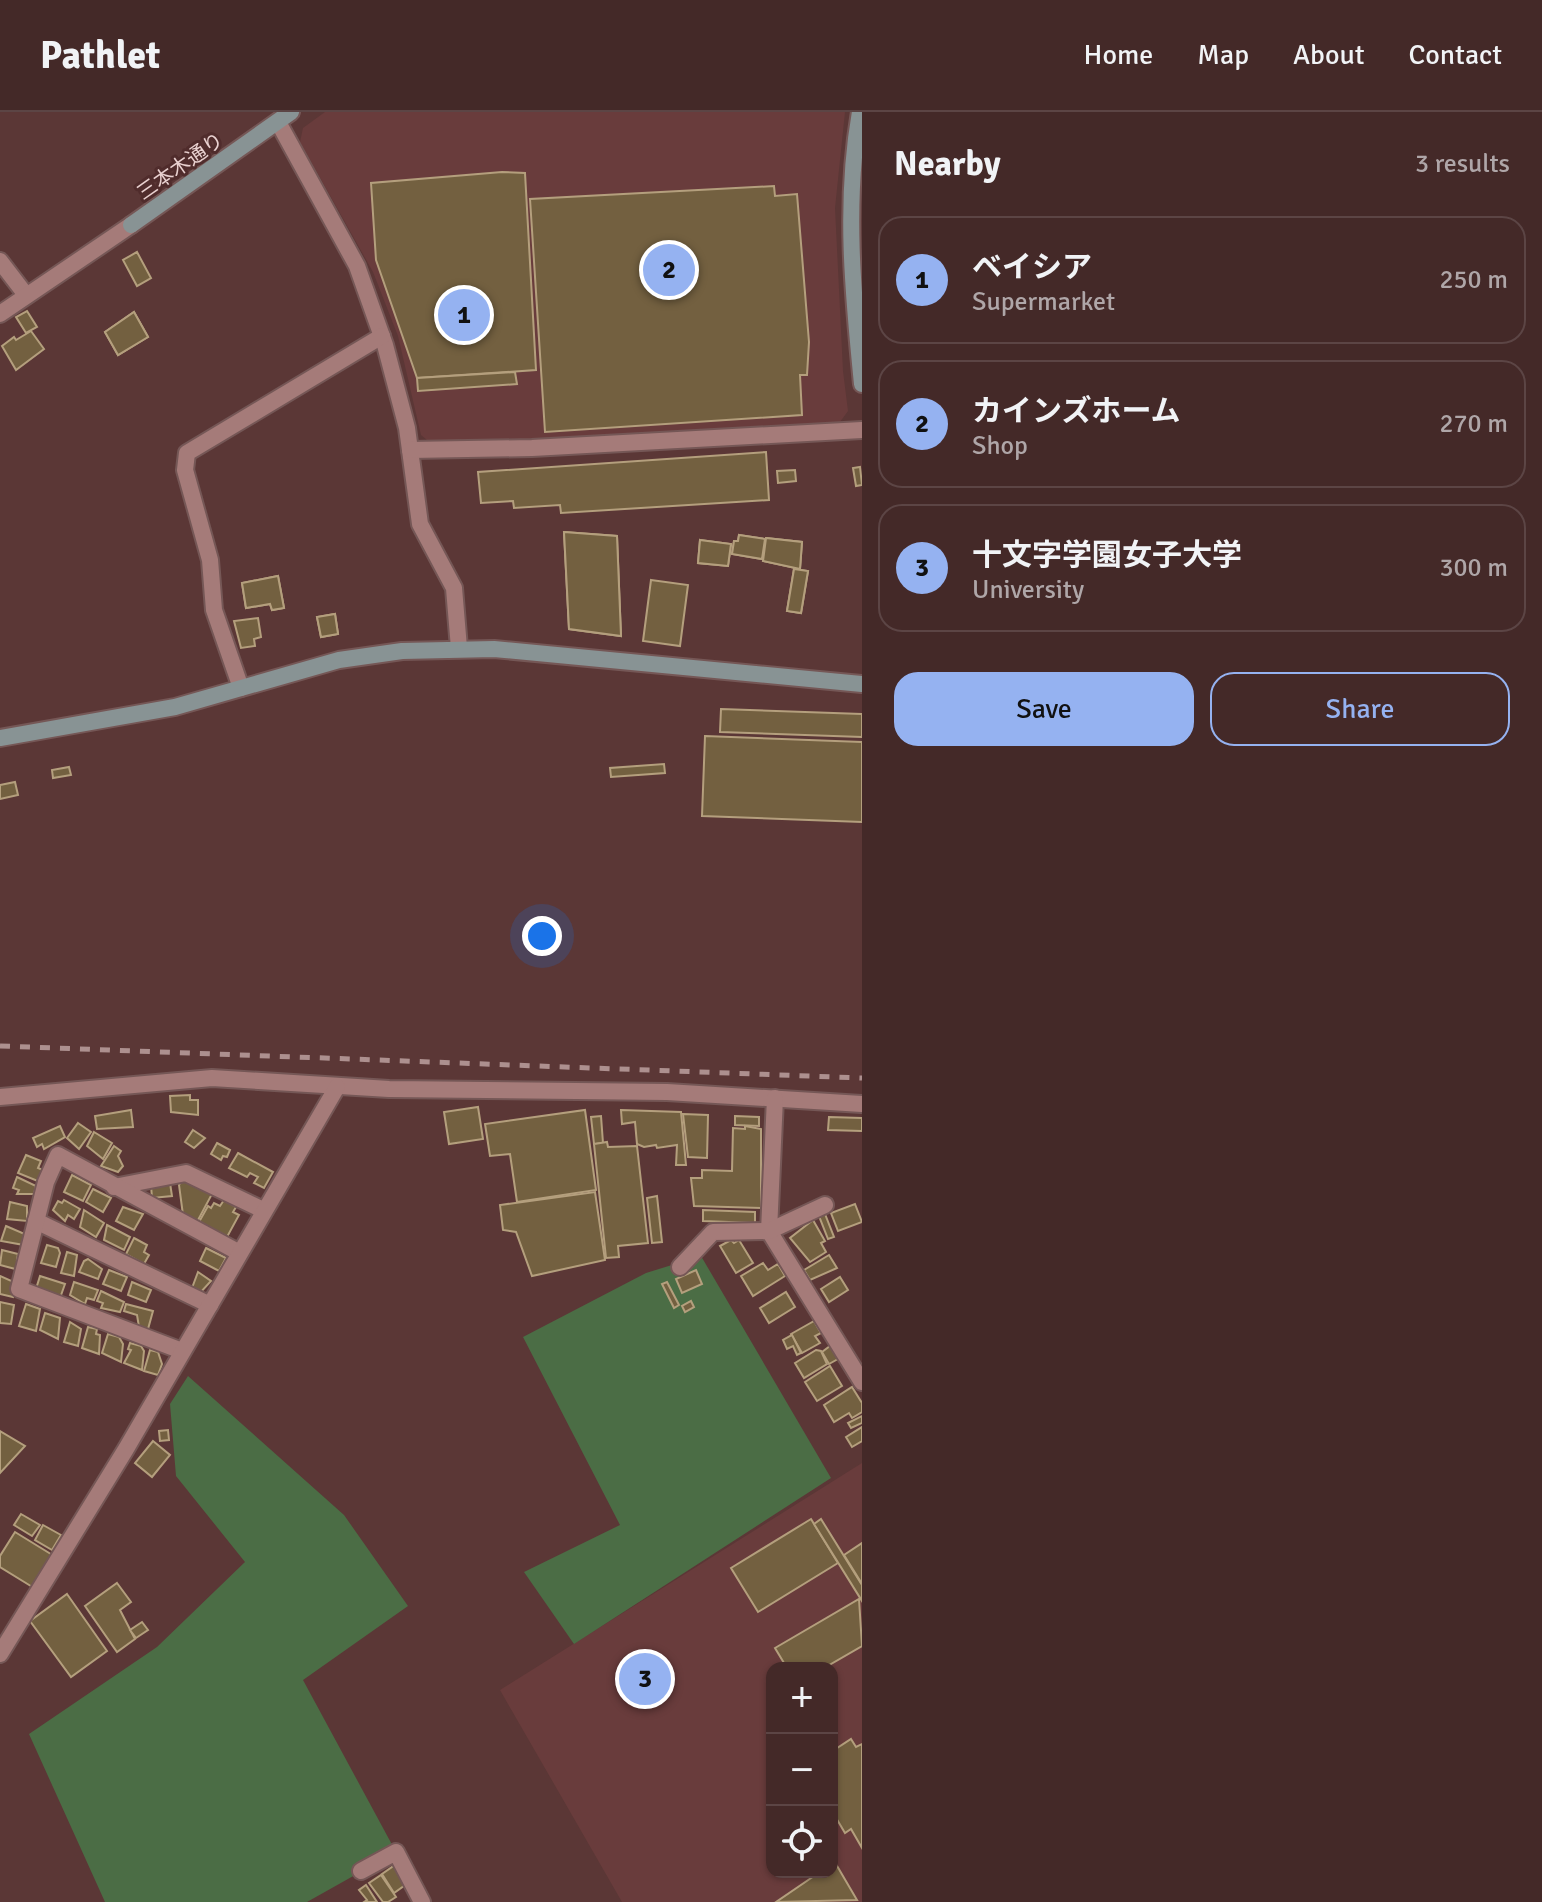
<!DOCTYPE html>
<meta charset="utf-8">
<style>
body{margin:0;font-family:Signika,"Noto Sans JP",sans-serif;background:#4b3130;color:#f1f3f6}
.controls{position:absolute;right:24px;bottom:24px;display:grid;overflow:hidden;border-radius:16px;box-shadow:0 2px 6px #0004}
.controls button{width:72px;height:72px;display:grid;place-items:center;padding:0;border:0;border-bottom:2px solid #5c4545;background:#442928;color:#f1f3f6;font:40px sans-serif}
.you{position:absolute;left:542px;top:824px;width:28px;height:28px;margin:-20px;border:6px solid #fff;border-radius:50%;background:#1a73e8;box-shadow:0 0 0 12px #1a73e833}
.badge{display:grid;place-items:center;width:52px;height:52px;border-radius:50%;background:#95b2f1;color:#111;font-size:26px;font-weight:700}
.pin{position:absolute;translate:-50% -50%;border:4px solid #fff;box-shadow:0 2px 8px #0006}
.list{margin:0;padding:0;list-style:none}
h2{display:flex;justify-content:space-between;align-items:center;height:104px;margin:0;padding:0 32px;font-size:34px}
h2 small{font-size:26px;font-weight:400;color:#afa6a8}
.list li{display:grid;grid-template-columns:52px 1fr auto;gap:24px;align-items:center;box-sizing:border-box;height:128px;margin:0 16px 16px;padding:0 16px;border:2px solid #5c4545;border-radius:24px}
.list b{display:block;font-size:30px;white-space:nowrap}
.list p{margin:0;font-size:26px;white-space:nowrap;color:#afa6a8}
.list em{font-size:26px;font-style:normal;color:#afa6a8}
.actions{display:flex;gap:16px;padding:24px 32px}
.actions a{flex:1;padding:18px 0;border:2px solid #95b2f1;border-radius:24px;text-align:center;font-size:28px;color:#95b2f1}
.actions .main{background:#95b2f1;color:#111}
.icon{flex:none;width:44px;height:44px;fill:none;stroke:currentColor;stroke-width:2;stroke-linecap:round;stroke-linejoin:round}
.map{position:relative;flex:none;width:862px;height:1790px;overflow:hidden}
header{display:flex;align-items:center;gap:48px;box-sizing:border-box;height:112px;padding:0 40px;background:#442928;border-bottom:2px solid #5c4545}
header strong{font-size:38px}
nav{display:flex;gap:44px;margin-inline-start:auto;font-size:28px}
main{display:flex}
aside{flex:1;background:#442928}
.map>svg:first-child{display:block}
</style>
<header>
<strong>Pathlet</strong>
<nav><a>Home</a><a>Map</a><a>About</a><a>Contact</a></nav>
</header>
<main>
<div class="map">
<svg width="862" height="1790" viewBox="0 0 862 1790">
<rect width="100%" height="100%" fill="#5b3736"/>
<g fill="#693c3c" fill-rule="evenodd">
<path d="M325,0H845L835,96L843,259L848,299L840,310L548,329L427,328L421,323L398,224L373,160L300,30L303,16Z"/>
<path d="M862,1351V1790H622L500,1578ZM772,1556H832V1760H772Z"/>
</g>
<g fill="#4b6d45">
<path d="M701,1144L831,1366L574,1532L524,1460L620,1413L523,1225L646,1161Z"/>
<path d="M188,1264L344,1403L408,1494L303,1568L396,1740L307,1790H105L29,1622L157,1535L245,1450L176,1364L170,1292Z"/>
</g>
<g fill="#736040" stroke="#b49f7d" stroke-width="2">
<path d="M502,60L525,61L536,258L417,266L376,148L371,71Z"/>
<path d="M774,74L775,84L797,82L809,230L807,263H800L802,303L545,320L530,87Z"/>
<path d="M137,140L151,166L137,174L123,148Z"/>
<path d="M27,199L37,215L26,221L16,205Z"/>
<path d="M134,200L148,225L118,243L105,220Z"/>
<path d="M134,200L148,225L118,243L105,220Z"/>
<path d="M31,219L44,237L16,258L2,234L14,225L16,228Z"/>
<path d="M515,260L517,272L418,279L417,266Z"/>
<path d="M766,340L769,388L561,401L560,393L514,396L513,389L481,391L478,360Z"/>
<path d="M860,355L862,373L856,374L853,356Z"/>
<path d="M795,358L796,369L778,371L777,359Z"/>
<path d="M564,420L617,424L621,524L569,517Z"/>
<path d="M564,420L617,424L621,524L569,517Z"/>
<path d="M739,423L765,427L762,447L732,442L734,429H738Z"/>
<path d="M739,423L765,427L762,447L732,442L734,429H738Z"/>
<path d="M766,426L802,430L800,457L763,449Z"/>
<path d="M766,426L802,430L800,457L763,449Z"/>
<path d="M700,428L731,432L728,454L698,451Z"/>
<path d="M700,428L731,432L728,454L698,451Z"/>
<path d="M794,457L808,459L801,501L787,499Z"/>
<path d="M794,457L808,459L801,501L787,499Z"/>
<path d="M278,464L284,496L272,498L270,492L246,496L242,471Z"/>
<path d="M278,464L284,496L272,498L270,492L246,496L242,471Z"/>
<path d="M651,468L688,473L680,534L643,529Z"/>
<path d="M335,502L338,522L321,525L317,505Z"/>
<path d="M335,502L338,522L321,525L317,505Z"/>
<path d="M258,506L261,525L254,527L255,534L241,536L234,509Z"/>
<path d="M721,597L862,602V625L720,620Z"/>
<path d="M705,624L862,630V710L702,704Z"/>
<path d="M664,652L665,661L611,665L610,656Z"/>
<path d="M69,655L71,663L53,666L52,658Z"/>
<path d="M15,670L18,683L0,687V673Z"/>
<path d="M190,983V988H198V1003L171,1000L170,984Z"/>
<path d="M478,995L483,1027L449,1032L444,1000Z"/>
<path d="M131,998L133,1015L97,1017L95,1004Z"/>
<path d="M585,998L596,1078L517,1090L510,1042L490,1044L485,1012Z"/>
<path d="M621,998L681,1000L686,1053H676L677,1033L657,1036L656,1033L644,1035L637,1032L635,1010L622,1012Z"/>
<path d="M683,1002L708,1003L707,1046L688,1045Z"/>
<path d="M601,1004L603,1031L594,1032L591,1005Z"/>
<path d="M735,1004L759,1005V1014L735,1013Z"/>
<path d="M829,1005L862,1006V1019L828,1018Z"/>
<path d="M78,1011L91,1020L79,1037L67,1026Z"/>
<path d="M60,1014L65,1025L44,1037L42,1032L37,1035L33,1026Z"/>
<path d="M745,1014L761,1017V1096L694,1094L691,1066H702V1058L732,1059L733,1016L745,1017Z"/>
<path d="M193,1018L205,1026L194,1036L185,1030Z"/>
<path d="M94,1020L112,1031L103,1047L87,1034Z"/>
<path d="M607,1030L608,1035L637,1034L648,1131L618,1134L619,1145L606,1146L594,1032Z"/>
<path d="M217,1031L230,1038L227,1045L223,1044L221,1048L211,1042Z"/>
<path d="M114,1034L121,1039L118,1044L123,1054L118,1060L101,1054Z"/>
<path d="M238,1041L273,1060L264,1076L254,1071L258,1065L250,1061L247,1065L229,1056Z"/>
<path d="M26,1043L41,1049L38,1056L45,1059L40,1070L18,1061Z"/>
<path d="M72,1063L91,1073L83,1089L64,1080Z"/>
<path d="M17,1065L36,1074L34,1082H17L19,1078L13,1076Z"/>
<path d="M183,1066L212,1082L197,1110L183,1103L179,1073Z"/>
<path d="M170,1071L172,1084L152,1086L151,1073Z"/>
<path d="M93,1077L111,1086L103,1100L86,1090Z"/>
<path d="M595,1080L605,1148L532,1164L516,1120L503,1118L500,1093Z"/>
<path d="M657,1084L662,1130L652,1131L647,1086Z"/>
<path d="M64,1088L80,1097L74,1107L68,1103L65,1109L53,1098L58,1089L62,1091Z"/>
<path d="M224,1088L236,1095L233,1100L239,1103L227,1125L199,1110L208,1094L211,1096L214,1091L220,1094Z"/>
<path d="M10,1090L27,1094V1109L7,1107Z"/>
<path d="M855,1092L862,1110L838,1119L831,1101Z"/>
<path d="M123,1095L143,1102L134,1118L116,1109Z"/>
<path d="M84,1098L104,1111L96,1125L80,1115Z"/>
<path d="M703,1098L755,1100V1111L703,1109Z"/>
<path d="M825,1102L834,1125L828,1127L819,1104Z"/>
<path d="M813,1108L825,1129L821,1131L826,1140L810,1150L790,1126Z"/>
<path d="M107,1113L130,1125L124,1138L104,1128Z"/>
<path d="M6,1114L27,1123L24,1133L1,1129Z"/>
<path d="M134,1126L147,1133L144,1140L149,1143L144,1152L126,1142Z"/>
<path d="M731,1128L734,1131L739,1128L753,1151L736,1161L720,1134Z"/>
<path d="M47,1133L58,1136L60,1141L56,1155L41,1151Z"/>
<path d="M206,1136L226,1146L219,1159L200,1149Z"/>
<path d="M2,1138L18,1142L17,1148L22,1149L19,1158L0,1153Z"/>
<path d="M67,1140L77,1143L74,1164L61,1161Z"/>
<path d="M829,1143L837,1156L810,1168L804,1158Z"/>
<path d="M88,1147L102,1157L98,1167L79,1160L84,1149Z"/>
<path d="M763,1151L768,1158L778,1152L785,1164L753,1184L741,1164Z"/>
<path d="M109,1158L127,1165L121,1179L103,1172Z"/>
<path d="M696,1158L702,1172L682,1181L676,1167Z"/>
<path d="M198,1160L211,1169L200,1181L192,1176Z"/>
<path d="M0,1164L16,1171L13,1185L0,1182Z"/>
<path d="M40,1164L65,1172L60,1186L36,1177Z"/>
<path d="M840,1165L848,1178L829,1190L821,1177Z"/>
<path d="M74,1170L98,1178L94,1188L87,1186L85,1192L70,1183Z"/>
<path d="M132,1170L151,1178L146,1190L128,1183Z"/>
<path d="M667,1170L679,1193L674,1196L662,1172Z"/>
<path d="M101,1179L124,1190L120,1200L101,1196L103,1191L97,1189Z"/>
<path d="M786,1180L795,1195L769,1211L760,1196Z"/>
<path d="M691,1189L694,1195L685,1200L682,1194Z"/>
<path d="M0,1190L14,1193L11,1212L0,1211Z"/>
<path d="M26,1192L40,1197L36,1219L19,1214Z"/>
<path d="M126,1192L153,1199L148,1217L139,1215L137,1203L124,1199Z"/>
<path d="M45,1201L60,1206L58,1227L40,1218Z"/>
<path d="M814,1209L821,1221L815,1224L820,1231L802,1241L791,1222Z"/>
<path d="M70,1210L81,1217L78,1234L64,1230Z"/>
<path d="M88,1215L97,1217L96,1222L100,1223L99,1242L82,1236Z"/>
<path d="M108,1222L119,1225L123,1232L121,1250L102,1241Z"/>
<path d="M792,1223L801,1241L797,1243L793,1234L787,1237L783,1228Z"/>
<path d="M130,1231L141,1234L144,1239L142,1258L124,1251L131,1238L128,1237Z"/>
<path d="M830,1234L838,1247L829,1252L822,1240Z"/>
<path d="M150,1238L158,1240L162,1252L158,1263L144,1259Z"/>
<path d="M816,1238L821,1239L827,1252L804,1266L795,1251Z"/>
<path d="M830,1254L842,1274L817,1289L805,1270Z"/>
<path d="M852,1275L862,1291V1300L852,1306L849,1301L834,1310L824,1293Z"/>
<path d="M862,1304V1311L851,1316L848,1311Z"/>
<path d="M862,1315V1329L852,1335L846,1325Z"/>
<path d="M168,1318L169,1328L160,1329L159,1319Z"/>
<path d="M0,1319L25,1334L0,1361Z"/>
<path d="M153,1329L170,1343L152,1365L135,1351Z"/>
<path d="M21,1402L40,1413L32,1424L14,1413Z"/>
<path d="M811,1407L838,1451L758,1500L731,1456Z"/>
<path d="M821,1407L862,1473V1489L814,1412Z"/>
<path d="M43,1413L61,1423L52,1438L35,1428Z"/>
<path d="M15,1420L54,1444L34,1476L0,1455V1444Z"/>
<path d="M862,1431V1472L844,1443Z"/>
<path d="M117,1471L131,1490L120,1498L135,1527L117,1540L85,1494Z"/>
<path d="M67,1482L107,1539L71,1565L30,1509Z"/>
<path d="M859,1487L862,1534L824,1556H787L775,1536Z"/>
<path d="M142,1510L148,1518L136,1526L130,1518Z"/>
<path d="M851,1627L856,1635L862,1632V1736L851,1717L845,1721L832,1699V1634L834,1638Z"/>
<path d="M833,1747L857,1788L776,1790L820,1760H832Z"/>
<path d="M395,1753L408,1771L394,1781L382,1762Z"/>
<path d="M381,1763L396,1785L388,1790H383L369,1771Z"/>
<path d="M366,1773L377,1790H364L367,1788L359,1778Z"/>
</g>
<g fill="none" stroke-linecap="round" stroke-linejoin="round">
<g stroke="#755756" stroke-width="20">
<g id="street">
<path d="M278,10L357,154L385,233L407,316L420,412L454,476L459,536"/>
<path d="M0,149L26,183"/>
<path d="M0,202L131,113"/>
<path d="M410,338L532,336L862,318"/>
<path d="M241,576L214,498L210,448L185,358L187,341L382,224"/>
<path d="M0,985L212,966L389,977L667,980L862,992"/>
<path d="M775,986L769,1119L862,1270"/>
<path d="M114,1075L186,1061L263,1098"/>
<path d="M36,1109L210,1193"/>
<path d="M680,1155L713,1120L769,1119L825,1093"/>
<path d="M182,1239L19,1177L46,1070L58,1043L238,1140"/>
<path d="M0,1542L126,1337L337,975"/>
<path d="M361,1759L396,1740L422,1790"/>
</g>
</g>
<g stroke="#755756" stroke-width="20">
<g id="secondary">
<path d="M860,0C844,90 853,182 862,272"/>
<path d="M131,113L291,0"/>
<path d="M0,626L175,595L339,548L402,539L494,537L862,572"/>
</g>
</g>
<use href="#street" stroke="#a57b79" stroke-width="16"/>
<use href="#secondary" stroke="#889394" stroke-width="16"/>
<path stroke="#ad908f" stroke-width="5" stroke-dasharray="10 10" stroke-linecap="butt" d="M0,934L862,966"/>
</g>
<g text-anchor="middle" stroke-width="6" stroke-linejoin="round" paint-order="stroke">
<g font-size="20" fill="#e9d1d0" stroke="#502c2c">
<text transform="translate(180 54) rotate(-35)" y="7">三本木通り</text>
</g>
</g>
</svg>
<div class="controls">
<button>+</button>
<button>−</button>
<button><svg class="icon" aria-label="locate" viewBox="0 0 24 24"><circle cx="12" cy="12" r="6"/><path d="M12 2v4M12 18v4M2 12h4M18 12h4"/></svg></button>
</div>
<div class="you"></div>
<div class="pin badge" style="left:464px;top:203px">1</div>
<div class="pin badge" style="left:669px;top:158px">2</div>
<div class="pin badge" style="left:645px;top:1567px">3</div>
</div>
<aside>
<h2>Nearby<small>3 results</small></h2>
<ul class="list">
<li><span class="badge">1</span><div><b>ベイシア</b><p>Supermarket</p></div><em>250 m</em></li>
<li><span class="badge">2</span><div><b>カインズホーム</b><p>Shop</p></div><em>270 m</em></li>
<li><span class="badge">3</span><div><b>十文字学園女子大学</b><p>University</p></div><em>300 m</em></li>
</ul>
<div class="actions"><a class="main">Save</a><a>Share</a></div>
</aside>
</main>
